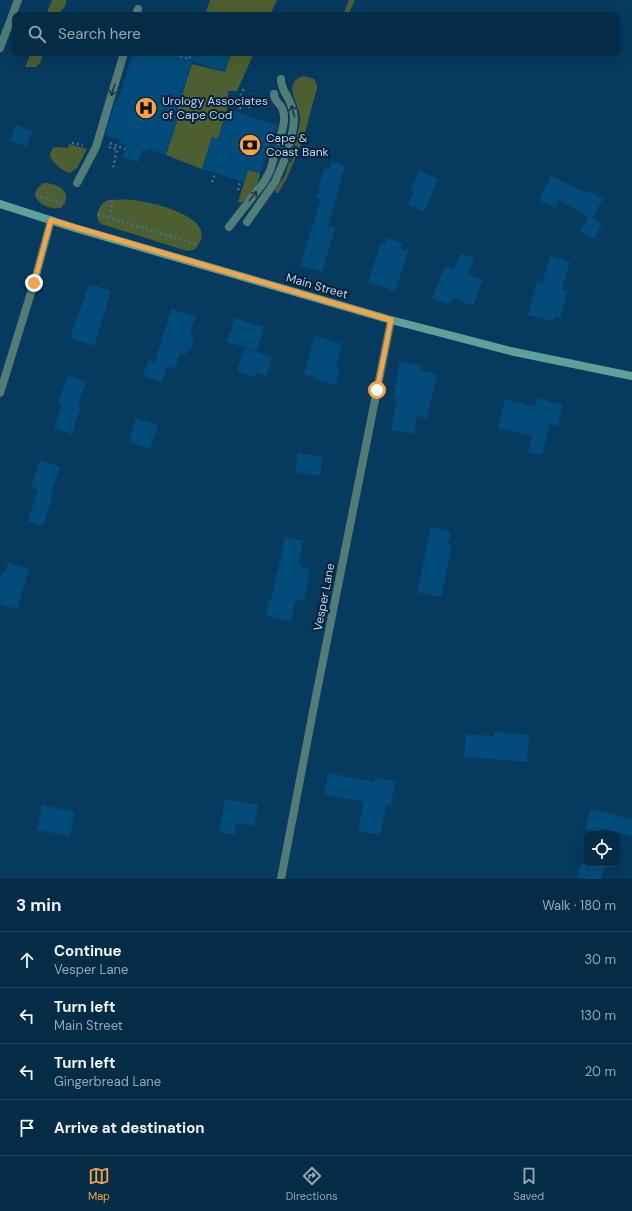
<!DOCTYPE html>
<meta charset="utf-8">
<style>
body{margin:0;font-family:"DM Sans",sans-serif;background:#123852;color:#f1f3f6}
.controls{position:absolute;right:12px;bottom:12px;display:grid;overflow:hidden;border-radius:8px;box-shadow:0 4px 16px #0002}
.controls button{width:36px;height:36px;display:grid;place-items:center;padding:0;border:0;border-bottom:1px solid #254860;background:#042c47;color:#f1f3f6;font:20px sans-serif}
.stop{position:absolute;width:12px;height:12px;margin:-9px;border:3px solid #f5a345;border-radius:50%;background:#fff}
.stop.end{background:#f5a345;border-color:#fff;box-shadow:0 1px 4px #0008}
.list{margin:0;padding:0;list-style:none}
h2{display:flex;justify-content:space-between;align-items:center;height:52px;margin:0;padding:0 16px;font-size:17px}
h2 small{font-size:13px;font-weight:400;color:#97a7b4}
.list li{display:grid;grid-template-columns:26px 1fr auto;gap:12px;align-items:center;box-sizing:border-box;height:56px;padding:0 16px;border-top:1px solid #254860}
.list b{display:block;font-size:15px;white-space:nowrap}
.list p{margin:0;font-size:13px;white-space:nowrap;color:#97a7b4}
.list em{font-size:13px;font-style:normal;color:#97a7b4}
.icon{flex:none;width:22px;height:22px;fill:none;stroke:currentColor;stroke-width:2;stroke-linecap:round;stroke-linejoin:round}
.map{position:relative;flex:none;width:632px;height:879px;overflow:hidden}
.search{position:absolute;background:#042c47;box-shadow:0 4px 16px #0002;left:12px;right:12px;top:12px;height:44px;display:flex;align-items:center;gap:10px;box-sizing:border-box;padding:0 14px;border-radius:8px;color:#97a7b4;font-size:15px}
.sheet{height:276px;background:#042c47}
nav{display:flex;justify-content:space-around;align-items:center;box-sizing:border-box;height:56px;border-top:1px solid #254860;background:#042c47;font-size:11px;color:#97a7b4}
nav a{display:grid;justify-items:center;gap:2px}
nav .on{color:#f5a345}
.map>svg:first-child{display:block}
</style>
<div class="map">
<svg width="632" height="879" viewBox="0 0 632 879">
<rect width="100%" height="100%" fill="#063a5f"/>
<g fill="#4d5e30">
<path d="M52,0H66C67,7 61,10 57,15H46Z"/>
<path d="M210,0H277L270,15H205Z"/>
<path d="M349,0H355L348,15H343Z"/>
<path d="M31,53H43L41,62L36,67H25Z"/>
<path d="M231,53H254L237,91H228L227,109L218,139L212,137L202,169L166,155L178,118L175,117L192,64L225,72Z"/>
<path d="M304,76L314,79L317,85V88L303,140L287,178L278,193H276L275,190L285,175L289,162L291,163L297,147L294,146C297,136 300,127 300,117C299,103 281,82 304,76Z"/>
<path d="M69,144L87,149L77,168L70,173C64,172 50,161 50,155C50,152 52,150 53,148L56,147L68,148Z"/>
<path d="M248,170L260,173C260,183 250,198 240,203L238,202Z"/>
<path d="M44,183C58,183 75,193 61,208C43,211 24,194 44,183Z"/>
<path d="M108,200C116,200 124,199 133,200C153,202 226,219 194,250L187,251L101,224C93,218 99,203 108,200Z"/>
</g>
<g fill="#024c7c">
<path d="M133,53H231L225,72L192,61L175,117L178,118L166,155L148,149L147,152L142,150L138,162L123,157L126,145L118,143L119,139L105,135L116,99L118,100Z"/>
<path d="M227,109L277,125L274,139L275,144L280,146L284,144L285,147L288,149L292,148L294,146H297L291,163L289,162V158L286,156H283L279,158L278,153L272,152L269,156L267,155L260,173L248,170L244,182L202,169L212,137L218,139Z"/>
<path d="M16,125L32,131L27,146L10,141Z"/>
<path d="M332,162L345,166L328,226L335,228L322,272L300,266L321,199L316,198L324,168L330,169Z"/>
<path d="M419,171L438,179L424,212L408,205L413,192L410,190Z"/>
<path d="M551,176L586,193L588,190L603,199L592,218L602,224L594,239L580,231L589,217L559,200L556,208L539,200Z"/>
<path d="M387,238L403,243L401,249L408,251L395,291L368,282L381,243L385,244Z"/>
<path d="M461,253L474,258L468,274L483,280L473,306L453,298L450,305L432,298L445,266L454,269Z"/>
<path d="M550,256L570,262L562,289L568,291L560,318L555,317L554,322L528,315L537,282L542,284Z"/>
<path d="M89,284L111,291L94,346L70,338Z"/>
<path d="M171,309L196,316L190,335L194,337L190,351L187,350L185,355L180,353L175,369L167,366L162,382L143,376L148,360L155,362Z"/>
<path d="M235,318L264,327L257,351L227,342Z"/>
<path d="M315,336L342,344L336,367L340,368L336,385L317,380L318,378L304,374Z"/>
<path d="M245,348L272,357L266,376L256,373L255,377L237,371Z"/>
<path d="M400,361L421,365L420,371L437,374L427,418L417,416L414,434L391,430L397,399H393Z"/>
<path d="M68,375L86,381L78,407L80,408L72,434L54,428L62,404L58,403Z"/>
<path d="M537,398L563,405L558,426L550,424L542,455L528,452L532,436L498,428L505,399L535,407Z"/>
<path d="M136,418L158,425L150,449L129,442Z"/>
<path d="M298,453L323,457L320,476L295,472Z"/>
<path d="M40,460L60,467L51,494L53,495L43,526L28,521L38,490L31,488Z"/>
<path d="M431,527L451,532L448,544L452,545L441,597L417,592Z"/>
<path d="M285,537L303,541L298,564L303,565V568L310,569L304,600L298,599V602L295,601L291,621L266,616L269,600L271,601L277,571H278Z"/>
<path d="M8,563L29,569L17,609L0,604V580L3,571L5,572Z"/>
<path d="M494,732L529,735L527,762L464,757L466,734L494,736Z"/>
<path d="M328,773L374,782L375,778L395,781L391,805H386L380,835L358,831L364,802L324,794Z"/>
<path d="M225,799L258,805L254,826L236,823L234,835L219,832Z"/>
<path d="M42,805L75,812L70,836L37,830Z"/>
<path d="M590,809L632,819V836L601,828L600,832L585,829Z"/>
<path d="M581,864H605L601,879H586L577,877Z"/>
</g>
<g fill="none" stroke-linecap="round" stroke-linejoin="round">
<g stroke="#437092" stroke-width="2.5" stroke-dasharray="2 3" stroke-linecap="butt">
<path d="M171,53L189,59L191,54"/>
<path d="M249,108L253,93"/>
<path d="M241,109L239,107L238,102L244,88"/>
<path d="M72,143L83,145"/>
<path d="M110,143L125,149"/>
<path d="M109,147L117,149L113,168"/>
<path d="M212,182L215,173"/>
<path d="M238,190L240,181"/>
<path d="M36,195L65,204"/>
<path d="M98,214L198,245"/>
<path d="M110,217L112,200"/>
</g>
<g stroke="#537c76" stroke-width="8">
<path d="M136,15L138,9"/>
<path d="M281,79C281,88 285,92 289,100C297,116 294,128 289,144"/>
<path d="M274,94C274,100 279,103 282,108C287,119 282,130 279,141"/>
<path d="M77,183L96,147L124,53"/>
<path d="M247,222L275,182L284,161"/>
<path d="M229,227L264,182L270,171L274,157"/>
</g>
<g stroke="#537c76" stroke-width="8">
<path d="M0,48L18,0"/>
<path d="M0,393L34,283L51,220"/>
<path d="M281,879L315,701L391,320"/>
</g>
<path stroke="#5ea199" stroke-width="8" d="M0,204L75,228L391,320L510,351L632,376"/>
</g>
<defs><path id="oneway-shaft" d="M-6 0H5M1.5-3L5.5 0L1.5 3" fill="none" stroke-width="1.6" stroke-linecap="round" stroke-linejoin="round"/></defs>
<g stroke="#193846">
<use href="#oneway-shaft" transform="translate(113 90) rotate(107)"/>
<use href="#oneway-shaft" transform="translate(293 111) rotate(-106)"/>
<use href="#oneway-shaft" transform="translate(253 196) rotate(-52)"/>
</g>
<g fill="none" stroke-linecap="round" stroke-linejoin="round">
<path stroke="#f5a345" stroke-width="5" d="M34,283L51,220L391,320L377,390"/>
</g>
<defs>
<g id="hospital-disc" transform="scale(1.15)"><circle r="9.5" fill="#f5a345" stroke="#062136"/><path d="M-5-5h3v3.5h4V-5h3V5h-3V1.5h-4V5h-3Z" fill="#111"/></g>
<g id="bank-disc" transform="scale(1.15)"><circle r="9.5" fill="#f5a345" stroke="#062136"/><path d="M-6-4H6V4H-6ZM0-2.3a2.3 2.3 0 1 0 0 4.6a2.3 2.3 0 1 0 0-4.6Z" fill="#111"/></g>
</defs>
<g fill-rule="evenodd">
<use href="#hospital-disc" x="146" y="108"/>
<use href="#bank-disc" x="250" y="145"/>
</g>
<g text-anchor="middle" stroke-width="4" stroke-linejoin="round" paint-order="stroke">
<g font-size="12" fill="#b8d7f3" stroke="#062136" text-anchor="start">
<text x="162" y="105">Urology Associates<tspan x="162" dy="14">of Cape Cod</tspan></text>
<text x="266" y="142">Cape &amp;<tspan x="266" dy="14">Coast Bank</tspan></text>
</g>
<g font-size="12" fill="#b8d7f3" stroke="#062136">
<text transform="translate(317 286) rotate(16)" y="4">Main Street</text>
<text transform="translate(324 597) rotate(-79)" y="4">Vesper Lane</text>
</g>
</g>
</svg>
<div class="controls">
<button><svg class="icon" aria-label="locate" viewBox="0 0 24 24"><circle cx="12" cy="12" r="6"/><path d="M12 2v4M12 18v4M2 12h4M18 12h4"/></svg></button>
</div>
<div class="stop" style="left:377px;top:390px"></div>
<div class="stop end" style="left:34px;top:283px"></div>
<div class="search"><svg class="icon" aria-label="search" viewBox="0 0 24 24"><circle cx="10" cy="10" r="6"/><path d="M15 15l6 6"/></svg>Search here</div>
</div>
<section class="sheet">
<h2>3 min<small>Walk · 180 m</small></h2>
<ul class="list">
<li><svg class="icon" aria-label="ahead" viewBox="0 0 24 24"><path d="M12 20V5M6 11l6-6 6 6"/></svg><div><b>Continue</b><p>Vesper Lane</p></div><em>30 m</em></li>
<li><svg class="icon" aria-label="left" viewBox="0 0 24 24"><path d="M17 20v-9H6M10 6l-5 5 5 5"/></svg><div><b>Turn left</b><p>Main Street</p></div><em>130 m</em></li>
<li><svg class="icon" aria-label="left" viewBox="0 0 24 24"><path d="M17 20v-9H6M10 6l-5 5 5 5"/></svg><div><b>Turn left</b><p>Gingerbread Lane</p></div><em>20 m</em></li>
<li><svg class="icon" aria-label="arrive" viewBox="0 0 24 24"><path d="M6 21V4h12l-3 4 3 4H6"/></svg><div><b>Arrive at destination</b></div></li>
</ul>
</section>
<nav>
<a class="on"><svg class="icon" aria-label="map" viewBox="0 0 24 24"><path d="M3 6l6-2 6 2 6-2v14l-6 2-6-2-6 2zM9 4v14M15 6v14"/></svg>Map</a>
<a><svg class="icon" aria-label="directions" viewBox="0 0 24 24"><path d="M12 3l9 9-9 9-9-9zM9 14v-3h6M13 9l2 2-2 2"/></svg>Directions</a>
<a><svg class="icon" aria-label="saved" viewBox="0 0 24 24"><path d="M7 4h10v16l-5-4-5 4z"/></svg>Saved</a>
</nav>
